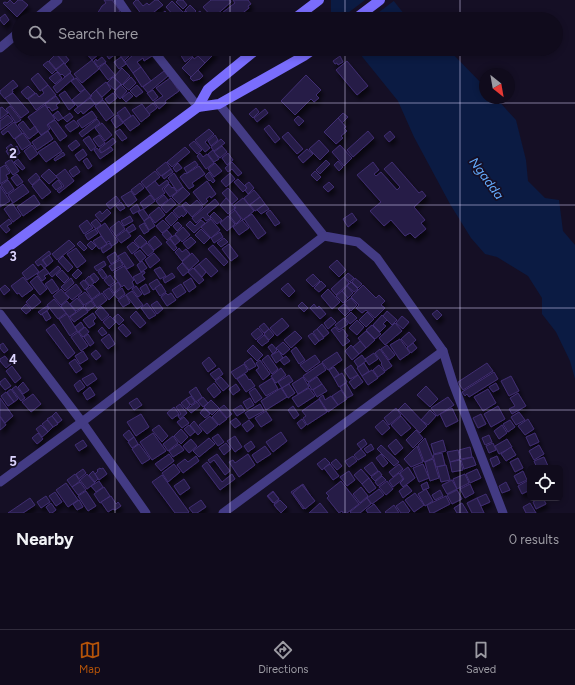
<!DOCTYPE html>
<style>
body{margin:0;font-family:Figtree,sans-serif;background:#1e1929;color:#f1f3f6}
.controls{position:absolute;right:12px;bottom:12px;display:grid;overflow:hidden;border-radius:6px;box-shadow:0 2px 6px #0003}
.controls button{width:36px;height:36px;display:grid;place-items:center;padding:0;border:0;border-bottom:1px solid #302b3b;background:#100b1c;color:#f1f3f6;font:20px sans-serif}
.compass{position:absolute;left:479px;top:68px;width:36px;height:36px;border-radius:50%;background:#100b1c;box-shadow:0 2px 6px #0003;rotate:149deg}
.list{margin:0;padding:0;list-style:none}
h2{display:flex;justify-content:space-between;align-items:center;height:52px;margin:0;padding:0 16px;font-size:17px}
h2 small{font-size:13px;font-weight:400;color:#9c9ba3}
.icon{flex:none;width:22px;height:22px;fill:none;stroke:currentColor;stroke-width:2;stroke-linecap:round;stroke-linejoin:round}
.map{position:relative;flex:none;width:575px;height:513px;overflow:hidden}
.search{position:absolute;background:#100b1c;box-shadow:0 2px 6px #0003;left:12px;right:12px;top:12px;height:44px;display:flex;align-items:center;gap:10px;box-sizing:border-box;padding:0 14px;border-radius:22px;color:#9c9ba3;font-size:15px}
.sheet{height:116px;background:#100b1c}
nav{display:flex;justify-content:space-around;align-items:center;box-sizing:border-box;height:56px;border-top:1px solid #302b3b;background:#100b1c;font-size:11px;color:#9c9ba3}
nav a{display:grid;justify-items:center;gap:2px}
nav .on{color:#b45309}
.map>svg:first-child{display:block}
</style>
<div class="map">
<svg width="575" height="513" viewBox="0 0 575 513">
<defs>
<filter id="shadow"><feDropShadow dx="2.5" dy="4.5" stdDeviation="2" flood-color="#0009"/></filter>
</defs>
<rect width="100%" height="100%" fill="#150f25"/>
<g fill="#0b1b43">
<path d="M331,0H393L408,19H334L331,14Z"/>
<path d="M356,49H448L485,87V98H496L516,120L526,160L528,181L545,198L559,200L563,231L575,245V379L570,361L556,332L542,314V298L528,276L497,257L485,254L471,238L450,204L414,137L398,101Z"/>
</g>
<path fill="#150f25" d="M365,0H395L370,19H340Z"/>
<g fill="#271c46" stroke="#402e72" filter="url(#shadow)">
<path d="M10,0L14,4L18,0H22L28,5L17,17L3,3L5,2L7,3Z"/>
<path d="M104,0H112L120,11L111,18L108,13L102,19L97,14L102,6L106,3Z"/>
<path d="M136,0H138L143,6L147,3L149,5L155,0H158L163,5L145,19L133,3Z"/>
<path d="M178,0H183L187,5L183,9L176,2Z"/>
<path d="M211,0H230L231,2L213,18L203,7Z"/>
<path d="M233,0H248L251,4L248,6L249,8L235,19H214L235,3Z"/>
<path d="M172,1L183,12L176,18L166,7Z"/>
<path d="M190,5L196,11L191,16L185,10Z"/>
<path d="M165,11L171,18L169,19H156Z"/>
<path d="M185,11L190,17L188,19H178L177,18Z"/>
<path d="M200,11L205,18L192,19L191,18Z"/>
<path d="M92,13L100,19H84V18Z"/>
<path d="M5,14L9,20L4,25L0,20V18Z"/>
<path d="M58,49H60L69,60L65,64L55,52Z"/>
<path d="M87,49H95L99,54L92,60L84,51Z"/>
<path d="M105,49H115L117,53L109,59L103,50Z"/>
<path d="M116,49H126L130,55L124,61Z"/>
<path d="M140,49H147L152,56L144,61L143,58L137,62L141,67L133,73L125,62Z"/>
<path d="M177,49H188L193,56L185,62Z"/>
<path d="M198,49H211L215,53L205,63L194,52Z"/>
<path d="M56,54L64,63L56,69L49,61Z"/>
<path d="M198,56L205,63L191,77L182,68L193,57L194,59Z"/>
<path d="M340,56L343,62L338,65L337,63L335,64L333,61Z"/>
<path d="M102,57L106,62L98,67L94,61L96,59L97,61Z"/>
<path d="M121,57L126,64L119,69L114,62Z"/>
<path d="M92,60L99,69L82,83L74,74Z"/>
<path d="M48,61L56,70L52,74L43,65Z"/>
<path d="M347,61L368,86L357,95L336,70Z"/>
<path d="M64,63L71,72L65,77L62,74L61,75L56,70Z"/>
<path d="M105,63L115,75L108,80L99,68Z"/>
<path d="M141,67L151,81L142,87L133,73Z"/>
<path d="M122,68L130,76L122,85L114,77Z"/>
<path d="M198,70L203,76L200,79L193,81L190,78Z"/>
<path d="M164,71L168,76L148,93L143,87Z"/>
<path d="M57,72L62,78L55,84L49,78Z"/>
<path d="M38,73L48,85L40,91L31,79Z"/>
<path d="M70,73L74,78L57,93L53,87Z"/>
<path d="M306,75L321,90L316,95L319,98L314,102L311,99L295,115L281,101Z"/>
<path d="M113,77L121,84L115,90L107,83Z"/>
<path d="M131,77L136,83L129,90L127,89L123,85Z"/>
<path d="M76,78L85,89L80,92L71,81Z"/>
<path d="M170,78L179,91L165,101L166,103L159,109L154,102L163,96L156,88Z"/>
<path d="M13,80L18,86L12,90L13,92L5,99L0,93V91Z"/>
<path d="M106,82L111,89L102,97L96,90Z"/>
<path d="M48,85L56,95L36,110L28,99L36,93L39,97L44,93L42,90Z"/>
<path d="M121,85L127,91L120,99L114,92Z"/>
<path d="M137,85L143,92L136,97L130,91Z"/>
<path d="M28,86L35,93L27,99L21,92Z"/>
<path d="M85,89L91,96L78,107L72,100Z"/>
<path d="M96,90L103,99L96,105L90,97L92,96L91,95Z"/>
<path d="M153,90L158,97L153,101L147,93Z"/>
<path d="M65,91L75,105L69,110L59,95Z"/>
<path d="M129,92L133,96L126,102L122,98Z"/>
<path d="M13,93L29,112L21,118L5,98Z"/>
<path d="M113,93L117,98L109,104L105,99Z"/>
<path d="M56,96L60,102L56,105L58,108L52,111L49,107L48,108L45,104Z"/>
<path d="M90,98L95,104L83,114L81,111L78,114L74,110Z"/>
<path d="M103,100L114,115L106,121L95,106Z"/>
<path d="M153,103L157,108L149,114L145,109Z"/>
<path d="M142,104L150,115L141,122L132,110Z"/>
<path d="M45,105L55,119L47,125L50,129L41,135L28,117Z"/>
<path d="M10,106L21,120L16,123L6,109Z"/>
<path d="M2,107L8,113L0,119V108Z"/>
<path d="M125,107L131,116L123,122L117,113Z"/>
<path d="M256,108L259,112L253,118L249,114Z"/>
<path d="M265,109L268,113L257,122L254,118Z"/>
<path d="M58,111L63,118L58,121L53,115Z"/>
<path d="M92,111L97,118L82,128L77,121Z"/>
<path d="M70,113L73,117L67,122L63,118Z"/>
<path d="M343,113L348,117L342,123L338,118Z"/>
<path d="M8,115L13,121L0,130V121Z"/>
<path d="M117,115L123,123L116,128L111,120Z"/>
<path d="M133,115L140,124L130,131L123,122Z"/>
<path d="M298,116L304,121L299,126L294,120Z"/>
<path d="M338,118L346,127L344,128L347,131L341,136L343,138L336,144L324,132Z"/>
<path d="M97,119L100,123L82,137L79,133Z"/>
<path d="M55,120L67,136L60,141L48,124Z"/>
<path d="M74,120L79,126L70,132L65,126Z"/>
<path d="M23,121L30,130L35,126L38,132L29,139L18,125Z"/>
<path d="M14,122L22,133L14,139L8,131L3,135L1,132Z"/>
<path d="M102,123L112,135L105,141L95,128Z"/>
<path d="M269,125L280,139L275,143L264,129Z"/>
<path d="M120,129L127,138L122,141L115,132Z"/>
<path d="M209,129L214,134L205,142L210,148L205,152L195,140Z"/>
<path d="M48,131L53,139L37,150L32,142Z"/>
<path d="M368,131L374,138L353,157L347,150Z"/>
<path d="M390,131L395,137L389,142L384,136Z"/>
<path d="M288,132L303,149L297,154L282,137Z"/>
<path d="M23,133L31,144L22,150L15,139Z"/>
<path d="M99,135L105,143L99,147L93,139Z"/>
<path d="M215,135L218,140L211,146L208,141Z"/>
<path d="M89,136L96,147L91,151L83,140Z"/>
<path d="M113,138L116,142L102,153L99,149Z"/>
<path d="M221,139L225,143L214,151L211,147Z"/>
<path d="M76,140L80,145L72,151L68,146Z"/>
<path d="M319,140L329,151L320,160L309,149Z"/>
<path d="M55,141L62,151L46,162L38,152Z"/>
<path d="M194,141L202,150L197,154L189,145Z"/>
<path d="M11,144L14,148L17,146L20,153L11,159L6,151L8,150L6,148Z"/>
<path d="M32,145L38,154L30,160L24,151Z"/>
<path d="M340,145L352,158L344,166L332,152Z"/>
<path d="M222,146L227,152L220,158L214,152Z"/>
<path d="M111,147L113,150L100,159L94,150L97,148L101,153Z"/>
<path d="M185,147L190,152L172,167L167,162Z"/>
<path d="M83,149L87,155L79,161L75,155Z"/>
<path d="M307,149L313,154L303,163L298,157Z"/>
<path d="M213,150L219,159L214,162L208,154Z"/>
<path d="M63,152L65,155L55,161L54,159Z"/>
<path d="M200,153L203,157L207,154L214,163L206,169L197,156Z"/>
<path d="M228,153L233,160L227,165L222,158Z"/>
<path d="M87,158L92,166L88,169L83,161Z"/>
<path d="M11,159L19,171L13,175L5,163Z"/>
<path d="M18,159L25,168L22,170L14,162Z"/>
<path d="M326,160L330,164L320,174L316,170Z"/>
<path d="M195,161L198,165L187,173L184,168Z"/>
<path d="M338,161L343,167L339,171L334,165Z"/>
<path d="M166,162L171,169L161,176L156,170Z"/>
<path d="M232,162L242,173L238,176L232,169L228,172L225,168Z"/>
<path d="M373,162L379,170L374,174L376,176L381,172L397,190L400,187L384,169L392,162L419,193L422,191L426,196L414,207L425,220L421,223L426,229L415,238L410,233L405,236L391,220L384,226L370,211L381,202L357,175Z"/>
<path d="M178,163L182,168L176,172L173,168Z"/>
<path d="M215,163L222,171L214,177L208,169Z"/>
<path d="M5,165L10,173L6,175L8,179L0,184V168Z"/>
<path d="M76,166L80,172L73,177L69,171Z"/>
<path d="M199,166L205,174L192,183L194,186L189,189L180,177L185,173L186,174Z"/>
<path d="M49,169L57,177L49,184L41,176Z"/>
<path d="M65,169L74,181L59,193L57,191L64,186L56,176Z"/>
<path d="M171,169L173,172L164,179L162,176Z"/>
<path d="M155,171L160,177L146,188L141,182Z"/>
<path d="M315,171L321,177L317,181L311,175Z"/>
<path d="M209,172L215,181L213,183L210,180L209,181L205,176Z"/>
<path d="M36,173L40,178L32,185L28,180Z"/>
<path d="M174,173L183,187L177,191L168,178Z"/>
<path d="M230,173L235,179L226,187L221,181Z"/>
<path d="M17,174L23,182L17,186L11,178Z"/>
<path d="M40,179L51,192L42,199L32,186Z"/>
<path d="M238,179L247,188L243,192L234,182Z"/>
<path d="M8,180L14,189L7,194L1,185Z"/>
<path d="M58,180L62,186L56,190L52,185Z"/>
<path d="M167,180L169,183L162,189L165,193L155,200L146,188L155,181L159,186Z"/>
<path d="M207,181L216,194L211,198L210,196L206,199L208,201L203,205L193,192Z"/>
<path d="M249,182L254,188L248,194L245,190L247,188L245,185Z"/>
<path d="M329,182L334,187L328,192L323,187Z"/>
<path d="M140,183L144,188L135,195L131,190Z"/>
<path d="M23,184L29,192L13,203L8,195Z"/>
<path d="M169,184L172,188L173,187L177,192L170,197L164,189Z"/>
<path d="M0,186L10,201L0,207Z"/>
<path d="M183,187L190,194L179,204L172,197Z"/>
<path d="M228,188L238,199L232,204L222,193Z"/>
<path d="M254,190L260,197L249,205L244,198Z"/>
<path d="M131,191L137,200L128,207L121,197Z"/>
<path d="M34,195L40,204L23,216L17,207Z"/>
<path d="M150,195L155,201L144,209L140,203Z"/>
<path d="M164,195L168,200L160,206L156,201Z"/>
<path d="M116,196L120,201L110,209L106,204Z"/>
<path d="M260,197L265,204L255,211L250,205Z"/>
<path d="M171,198L176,204L166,213L161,207Z"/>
<path d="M226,198L235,208L228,214L220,205Z"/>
<path d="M243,198L254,211L243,220L234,209L236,208L234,205Z"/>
<path d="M215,199L219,204L207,214L211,218L206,221L203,217L196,223L192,218Z"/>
<path d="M197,200L203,207L192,217L182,205L186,202L190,206Z"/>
<path d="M121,202L125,208L120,211L116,206Z"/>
<path d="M12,203L21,216L13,222L4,209Z"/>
<path d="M137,204L140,210L133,214L130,209Z"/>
<path d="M265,204L269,209L261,214L257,210Z"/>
<path d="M179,206L180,207L182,206L187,213L183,217L182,215L179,218L173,211Z"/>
<path d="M159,207L165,215L155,223L149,215Z"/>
<path d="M107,209L111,213L101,222L95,215L100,211L102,214Z"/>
<path d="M143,209L149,217L144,221L138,212Z"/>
<path d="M235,210L241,219L236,224L229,215Z"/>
<path d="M270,210L280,223L275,226L266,213Z"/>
<path d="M172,212L178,219L171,226L165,219Z"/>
<path d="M214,212L222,220L217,224L210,216Z"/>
<path d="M352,213L357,220L348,227L343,219Z"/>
<path d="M252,214L266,233L258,239L244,219Z"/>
<path d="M130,216L133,221L124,226L121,221Z"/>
<path d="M228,216L235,224L227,231L220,223Z"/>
<path d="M150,217L155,226L149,230L144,221Z"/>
<path d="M9,219L12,223L7,226L10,230L6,233L0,226Z"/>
<path d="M96,219L101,225L96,229L91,223Z"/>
<path d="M211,219L220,230L211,238L201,227Z"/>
<path d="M87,220L93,228L84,234L79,226Z"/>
<path d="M163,220L170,227L162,233L156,226Z"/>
<path d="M201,220L205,223L194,233L186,225L190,221L195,226Z"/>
<path d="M242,220L249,228L239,235L233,227Z"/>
<path d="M119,221L125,229L116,236L110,228Z"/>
<path d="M178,222L182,226L177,231L173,226Z"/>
<path d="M105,223L118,242L112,246L109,241L106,243L97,229Z"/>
<path d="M144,223L149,231L144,234L139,226Z"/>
<path d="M133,224L136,229L129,233L126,229Z"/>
<path d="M183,227L190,235L182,242L175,234Z"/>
<path d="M95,229L98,233L88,240L85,235Z"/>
<path d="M201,229L210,238L204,244L195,235Z"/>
<path d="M126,230L131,236L121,243L116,237Z"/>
<path d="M167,230L172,236L167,240L162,234Z"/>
<path d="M220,232L223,237L214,243L211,238Z"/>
<path d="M140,235L147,242L140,248L134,241Z"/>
<path d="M175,235L180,241L175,245L170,238Z"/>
<path d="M101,236L107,244L99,249L93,241Z"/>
<path d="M155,236L162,244L154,250L148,242Z"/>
<path d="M191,237L196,242L188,249L183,243Z"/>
<path d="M224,238L228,242L221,247L217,243Z"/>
<path d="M170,239L177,248L174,251L166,242Z"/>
<path d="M69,240L75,246L57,260L52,254Z"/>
<path d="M80,241L87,248L84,251L77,244Z"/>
<path d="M91,241L96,246L92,250L87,245Z"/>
<path d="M133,242L139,248L132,254L127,247Z"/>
<path d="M109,243L112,247L103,253L101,249Z"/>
<path d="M147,243L154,251L148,256L141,248Z"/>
<path d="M229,244L238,256L231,261L222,249Z"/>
<path d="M213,245L228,262L224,266L208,249Z"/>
<path d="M76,248L86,261L77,268L67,254Z"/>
<path d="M179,248L182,252L186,249L190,254L182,261L175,252Z"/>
<path d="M140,250L146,257L140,262L134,254Z"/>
<path d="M49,251L51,254L42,260L47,266L44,268L41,264L38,266L35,262Z"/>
<path d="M115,252L119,259L111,264L107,257Z"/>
<path d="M125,252L134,265L127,269L118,256Z"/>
<path d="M154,253L160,260L150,268L145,260Z"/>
<path d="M192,253L199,261L189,270L182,262Z"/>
<path d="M49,255L53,261L47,266L43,260Z"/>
<path d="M63,256L73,267L68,272L58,261Z"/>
<path d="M206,258L218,271L211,277L199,264Z"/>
<path d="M120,260L123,265L112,271L109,266Z"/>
<path d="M337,260L346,270L339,277L329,267Z"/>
<path d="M104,261L106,265L97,271L94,267Z"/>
<path d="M142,261L147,268L141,272L137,265Z"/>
<path d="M182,263L189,271L183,276L177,268Z"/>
<path d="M33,264L39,272L27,280L22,273Z"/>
<path d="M199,264L206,272L202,277L194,268Z"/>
<path d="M58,266L61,269L52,277L49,274Z"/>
<path d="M124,266L134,280L132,282L134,286L128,290L124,285L122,287L114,276L115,275L114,272Z"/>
<path d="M160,267L166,276L160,279L154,270Z"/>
<path d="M45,268L49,273L44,276L46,278L42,281L37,274Z"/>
<path d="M193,268L204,280L199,284L188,272Z"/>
<path d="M78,269L82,273L76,279L72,275Z"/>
<path d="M102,269L107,276L103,279L98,272Z"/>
<path d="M62,270L69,278L64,283L56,275Z"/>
<path d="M144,271L145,273L142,275L145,279L137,284L133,277Z"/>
<path d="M94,273L99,279L95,283L90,276Z"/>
<path d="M172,273L175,277L165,283L163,279Z"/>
<path d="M348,273L354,278L350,282L344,277Z"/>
<path d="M313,274L320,281L313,287L306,280Z"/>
<path d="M110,275L115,282L109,286L104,280Z"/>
<path d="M37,276L47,289L40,295L30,282Z"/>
<path d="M89,276L94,283L90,286L85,280Z"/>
<path d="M23,277L33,289L22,297L19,293L17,294L11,286Z"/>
<path d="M344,277L349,283L336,295L331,289Z"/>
<path d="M71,278L74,283L65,291L61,287Z"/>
<path d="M191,278L196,287L189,292L183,283Z"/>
<path d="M355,278L362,284L358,288L352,282Z"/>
<path d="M52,279L59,289L52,294L45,284Z"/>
<path d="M157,279L161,285L153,290L149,284Z"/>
<path d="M84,280L89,286L85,290L80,283Z"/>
<path d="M321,281L326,286L319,292L314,288Z"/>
<path d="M118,282L121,287L114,293L110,287Z"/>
<path d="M351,282L358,289L354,292L347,286Z"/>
<path d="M288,283L295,291L289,297L281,289Z"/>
<path d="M76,284L82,292L72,300L65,293Z"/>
<path d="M146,284L150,292L144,295L140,288Z"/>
<path d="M161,284L166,292L160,296L155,288Z"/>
<path d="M181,284L186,292L177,298L172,290Z"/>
<path d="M5,285L10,290L4,295L0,289Z"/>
<path d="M93,285L100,293L92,299L86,290Z"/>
<path d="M363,285L376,298L379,295L385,301L381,305L385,308L375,318L366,310L362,313L356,308L359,305L351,297Z"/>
<path d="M136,286L142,294L138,297L132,289Z"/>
<path d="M347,286L353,293L348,298L342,291Z"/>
<path d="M109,288L114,295L109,300L103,292Z"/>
<path d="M122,288L125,294L118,299L114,294Z"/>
<path d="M61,289L69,298L61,305L53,296Z"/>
<path d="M328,289L340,302L332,309L321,296Z"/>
<path d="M132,291L143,305L137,309L126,295Z"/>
<path d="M342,291L348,298L343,303L336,296Z"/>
<path d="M85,292L92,300L84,305L78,297Z"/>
<path d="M102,293L107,300L97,308L92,300Z"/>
<path d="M166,293L168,295L171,293L176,300L167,306L161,297Z"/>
<path d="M34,294L41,302L32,309L26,302Z"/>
<path d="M126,295L130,303L123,307L118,300Z"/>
<path d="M77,298L84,306L76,311L70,304Z"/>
<path d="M351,298L357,305L351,311L344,303Z"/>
<path d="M54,299L66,313L58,319L47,305Z"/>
<path d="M67,301L76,312L69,317L61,306Z"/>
<path d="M91,301L95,306L88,311L85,306Z"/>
<path d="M157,301L163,309L157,314L151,305Z"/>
<path d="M302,302L308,308L304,312L298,306Z"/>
<path d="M147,303L156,315L149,319L141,308Z"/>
<path d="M26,304L31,310L26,314L21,309Z"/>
<path d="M314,304L317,308L319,306L326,314L320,319L310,308Z"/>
<path d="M344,304L350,311L345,316L338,309Z"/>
<path d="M47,306L49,309L41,315L38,312Z"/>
<path d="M101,306L109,315L102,321L95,312Z"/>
<path d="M84,307L88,312L74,322L70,317Z"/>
<path d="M437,310L442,315L437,320L432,314Z"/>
<path d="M47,311L51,318L46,321L42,314Z"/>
<path d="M136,311L146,323L140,328L130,317Z"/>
<path d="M387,311L397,320L392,325L383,316Z"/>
<path d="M351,312L357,318L350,324L345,318Z"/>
<path d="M367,312L374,319L366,327L359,320Z"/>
<path d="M93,313L96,318L93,321L95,324L89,328L83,320Z"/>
<path d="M67,314L77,331L70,336L59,319Z"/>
<path d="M118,314L124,320L119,325L113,318Z"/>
<path d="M382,315L387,320L383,324L386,326L380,332L373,325Z"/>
<path d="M110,316L116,322L109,329L103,322Z"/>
<path d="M402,316L409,322L403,329L396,323Z"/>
<path d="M331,317L336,322L328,329L324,323Z"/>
<path d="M282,318L289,326L277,336L270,328Z"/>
<path d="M344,318L348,324L339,330L335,325Z"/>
<path d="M357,320L364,327L357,335L349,328Z"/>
<path d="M81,322L84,327L78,332L75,327Z"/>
<path d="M264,323L269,329L264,333L259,327Z"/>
<path d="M395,323L402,331L385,345L379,338Z"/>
<path d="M54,324L75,353L68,359L46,330Z"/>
<path d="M123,324L131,333L126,337L118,328Z"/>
<path d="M322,324L329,333L324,337L317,329Z"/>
<path d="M372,325L381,334L375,339L366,330Z"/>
<path d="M85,327L89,332L83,337L79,332Z"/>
<path d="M102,327L107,333L102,336L98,331Z"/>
<path d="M335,327L339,332L343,329L348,336L346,337L350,341L343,346L331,330Z"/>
<path d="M258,328L263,334L256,340L251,334Z"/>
<path d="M269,329L274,335L269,340L264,334Z"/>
<path d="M317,329L324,338L319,341L313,332Z"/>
<path d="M295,331L302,338L291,348L284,340Z"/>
<path d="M366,331L375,340L366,348L358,338Z"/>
<path d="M78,332L88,346L81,351L71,337Z"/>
<path d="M409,332L416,340L408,347L401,339Z"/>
<path d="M312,333L319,341L315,345L308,336Z"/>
<path d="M88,334L94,343L90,346L84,337Z"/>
<path d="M109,334L115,344L108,349L101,340Z"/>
<path d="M264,335L269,341L262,346L257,341Z"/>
<path d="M400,339L410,353L400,360L390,345Z"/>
<path d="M360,341L366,348L359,354L353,347Z"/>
<path d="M283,342L290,349L283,355L276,348Z"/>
<path d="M3,343L8,350L4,353L0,348V345Z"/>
<path d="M413,343L417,348L411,353L407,348Z"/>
<path d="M272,344L277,350L273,354L268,347Z"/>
<path d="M253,345L263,355L257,361L247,351Z"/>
<path d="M351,345L359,354L352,360L345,351Z"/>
<path d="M387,345L395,355L389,360L381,349Z"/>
<path d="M296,347L305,360L299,364L291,351Z"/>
<path d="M380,349L392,366L385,371L381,364L382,363L375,353Z"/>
<path d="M96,350L101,356L96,360L91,354Z"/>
<path d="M83,351L88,359L80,364L75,356Z"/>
<path d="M279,351L283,358L276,363L271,355Z"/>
<path d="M337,352L342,360L328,370L322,362Z"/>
<path d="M374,353L378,359L369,365L365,359Z"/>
<path d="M268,355L278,369L272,374L262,360Z"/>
<path d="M315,355L320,362L306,372L300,365Z"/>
<path d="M362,355L366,361L358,367L354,361Z"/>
<path d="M5,356L11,364L6,368L0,361V359Z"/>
<path d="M286,356L290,361L284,365L280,360Z"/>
<path d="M209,357L216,366L208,372L202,363Z"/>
<path d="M251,358L256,366L249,370L244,363Z"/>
<path d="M75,359L82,369L76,373L69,363Z"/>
<path d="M260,360L270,374L263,380L256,370L259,368L256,363Z"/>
<path d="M322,363L326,370L308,382L303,376Z"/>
<path d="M364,363L369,371L362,376L357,368Z"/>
<path d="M487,363L493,371L463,390L458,382Z"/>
<path d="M244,364L248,371L236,379L231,372Z"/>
<path d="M351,365L358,375L350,379L344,370Z"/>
<path d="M379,365L385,372L378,377L373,370Z"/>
<path d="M12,366L21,378L15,383L6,371Z"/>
<path d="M334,367L339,374L334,378L329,370Z"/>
<path d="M219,368L223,374L215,380L210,374Z"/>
<path d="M281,368L286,375L276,383L271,376Z"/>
<path d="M372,370L378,378L368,385L362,376Z"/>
<path d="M494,372L498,379L469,397L467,394L465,396L462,392Z"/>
<path d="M93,373L97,379L87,386L82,379Z"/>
<path d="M342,373L347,382L339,387L334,378Z"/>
<path d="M245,374L249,380L250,379L255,386L246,392L237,379Z"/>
<path d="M289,375L293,381L282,388L278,382Z"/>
<path d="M358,375L363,382L354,389L349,382Z"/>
<path d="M511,376L519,391L509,396L501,381Z"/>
<path d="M221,377L229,386L223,391L215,381Z"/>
<path d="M303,377L309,387L298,394L292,384Z"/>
<path d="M317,377L322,384L312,390L308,383Z"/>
<path d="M5,378L11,386L5,390L0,384V382Z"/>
<path d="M272,378L278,389L266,396L259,386Z"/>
<path d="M80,380L85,387L78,392L74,385Z"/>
<path d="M23,382L29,390L23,394L18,387Z"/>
<path d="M214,383L221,392L214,398L207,389Z"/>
<path d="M346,383L353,395L347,398L340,387Z"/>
<path d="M496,383L499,389L493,392L489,387Z"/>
<path d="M236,384L240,390L233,395L229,389Z"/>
<path d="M289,384L295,393L288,398L282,388Z"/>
<path d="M322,384L327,391L317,397L313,390Z"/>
<path d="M16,386L25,398L21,401L12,389Z"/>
<path d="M426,386L438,399L430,407L417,395Z"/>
<path d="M90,387L95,395L87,400L83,393Z"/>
<path d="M196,387L202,397L196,402L189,392Z"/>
<path d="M255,388L262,398L255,403L249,392Z"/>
<path d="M281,388L287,397L266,410L261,401Z"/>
<path d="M309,388L315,396L298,407L292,398Z"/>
<path d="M11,389L18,399L14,402L7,392Z"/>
<path d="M488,389L496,403L483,411L474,397Z"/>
<path d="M341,390L347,399L338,405L332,396Z"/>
<path d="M6,392L14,402L8,406L1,396Z"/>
<path d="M518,393L526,406L512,414L509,409L515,406L510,398Z"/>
<path d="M33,394L41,404L31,412L22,402Z"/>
<path d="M323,395L325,400L331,396L338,405L328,412L319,398Z"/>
<path d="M191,396L195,402L191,405L186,399Z"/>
<path d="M203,397L208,403L203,407L198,401Z"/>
<path d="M448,397L454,405L437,416L431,408Z"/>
<path d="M0,398L13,416L5,423L0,416Z"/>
<path d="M137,398L142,405L134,410L129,403Z"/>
<path d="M250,398L254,405L247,409L243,402Z"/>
<path d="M186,399L190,405L186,409L181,403Z"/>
<path d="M319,399L327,412L307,425L303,418L306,416L302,411Z"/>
<path d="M211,400L219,408L212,415L204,407Z"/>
<path d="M197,402L200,406L191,413L187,409Z"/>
<path d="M405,403L427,426L420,433L398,410Z"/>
<path d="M180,404L187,413L180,419L178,416L181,414L176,407Z"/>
<path d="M260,404L264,411L249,419L245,413Z"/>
<path d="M224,405L232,414L227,418L219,409Z"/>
<path d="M241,405L245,411L237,416L233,410Z"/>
<path d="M293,406L299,415L294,419L288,410Z"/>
<path d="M498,406L505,419L491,427L484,414Z"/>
<path d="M174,407L179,414L172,419L167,413Z"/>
<path d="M204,408L210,414L205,418L200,413Z"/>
<path d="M396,408L401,415L389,425L384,418Z"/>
<path d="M452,408L458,421L446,427L440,414Z"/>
<path d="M219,410L227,419L219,425L212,417Z"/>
<path d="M430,410L436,416L428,425L421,420Z"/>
<path d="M266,411L272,420L261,427L255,418Z"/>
<path d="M56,412L62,420L58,423L52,416Z"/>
<path d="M519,412L525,420L516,425L511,417Z"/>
<path d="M141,414L149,427L136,436L127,422Z"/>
<path d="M481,414L486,424L478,428L473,418Z"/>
<path d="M52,416L58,424L53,427L47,419Z"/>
<path d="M210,416L218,425L207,434L199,425Z"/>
<path d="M401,416L411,428L401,436L391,425Z"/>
<path d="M0,417L6,425L0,430Z"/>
<path d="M184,417L189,423L182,428L177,422Z"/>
<path d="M236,418L241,424L235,428L230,422Z"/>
<path d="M302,419L306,425L301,429L297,423Z"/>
<path d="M528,419L534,429L525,435L518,426Z"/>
<path d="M47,420L53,427L48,432L42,424Z"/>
<path d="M249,420L254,426L247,432L242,425Z"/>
<path d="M383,420L390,428L382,435L375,427Z"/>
<path d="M510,420L515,427L508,432L503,424Z"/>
<path d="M194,421L202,431L198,435L190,425Z"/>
<path d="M41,425L48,432L42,437L36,429Z"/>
<path d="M159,425L168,436L162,442L152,430Z"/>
<path d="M189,425L195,432L190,436L184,429Z"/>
<path d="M502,425L507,433L499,439L494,431Z"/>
<path d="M181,429L188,437L181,444L174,436Z"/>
<path d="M129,430L134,437L128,441L123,435Z"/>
<path d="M416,430L423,438L413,448L406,440Z"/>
<path d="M281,432L287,441L273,452L266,442Z"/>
<path d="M38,433L43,439L37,444L32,438Z"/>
<path d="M153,433L166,451L152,460L140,442Z"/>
<path d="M535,433L539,442L530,446L526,437Z"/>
<path d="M218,434L224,442L218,446L212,438Z"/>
<path d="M489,435L492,442L485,445L482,438Z"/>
<path d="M173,436L178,443L168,451L163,444Z"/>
<path d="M235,436L242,447L235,452L227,441Z"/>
<path d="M134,437L138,444L132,448L128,442Z"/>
<path d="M209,438L215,444L199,457L193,451Z"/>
<path d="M425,438L433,458L424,462L418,445Z"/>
<path d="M191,439L197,446L189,453L183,446Z"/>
<path d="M364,439L367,444L361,449L357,444Z"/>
<path d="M396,439L403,448L395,455L388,446Z"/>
<path d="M507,439L512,447L499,454L495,446Z"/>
<path d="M83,440L87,446L79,451L75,445Z"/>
<path d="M443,440L446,451L434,454L431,444Z"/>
<path d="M251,441L255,447L248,452L244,446Z"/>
<path d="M226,443L231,449L224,455L219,448Z"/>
<path d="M493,443L496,450L489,453L486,446Z"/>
<path d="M139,444L150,459L142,464L132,449Z"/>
<path d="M179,444L184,450L173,457L169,451Z"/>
<path d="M371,444L374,449L367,453L364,449Z"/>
<path d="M381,445L399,462L394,466L377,449Z"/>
<path d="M539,445L544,454L534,460L529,451Z"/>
<path d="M265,446L271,454L257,463L252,455Z"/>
<path d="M417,446L423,462L411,467L404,459Z"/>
<path d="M470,447L472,457L461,459L459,450Z"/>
<path d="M511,447L516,455L506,461L501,454Z"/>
<path d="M361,449L366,455L358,460L354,455Z"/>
<path d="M458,450L460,459L450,462L447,452Z"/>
<path d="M442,453L445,465L436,467L433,455Z"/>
<path d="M169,454L174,461L161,471L155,464Z"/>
<path d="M217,454L230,471L225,475L214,460L210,463L208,460Z"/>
<path d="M248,454L255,465L239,477L229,462L233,460L235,463Z"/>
<path d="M381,454L388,463L383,467L376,458Z"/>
<path d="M196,456L199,461L183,473L177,465L185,459L188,462Z"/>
<path d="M353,456L357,461L349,467L345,461Z"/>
<path d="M497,456L500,463L493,467L490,459Z"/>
<path d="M473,457L476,465L464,469L461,460Z"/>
<path d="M544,457L548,466L543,468H537L534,461Z"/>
<path d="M325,458L330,463L322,470L317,464Z"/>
<path d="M518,458L523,468L515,472L510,462Z"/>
<path d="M336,459L342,466L337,470L331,463Z"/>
<path d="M433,459L439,478L430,481L425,462Z"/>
<path d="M460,460L463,470L452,472L450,462Z"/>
<path d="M207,462L222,482L232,474L235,479L220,490L202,466Z"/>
<path d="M372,462L378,471L371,476L364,468Z"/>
<path d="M174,464L180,472L168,482L162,473Z"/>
<path d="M330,464L339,476L333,480L324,468Z"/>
<path d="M399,464L403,469L393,477L389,472Z"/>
<path d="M423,464L429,478L419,482L413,468Z"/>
<path d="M446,465L450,480L441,482L437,467Z"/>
<path d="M408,467L415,478L403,487L400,483L404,479L400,473Z"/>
<path d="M100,468L101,469L103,468L107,474L99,480L95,474L98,471L97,470Z"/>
<path d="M83,469L86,473L79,479L76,474Z"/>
<path d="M361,469L369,478L362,484L354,475Z"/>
<path d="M477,469L481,478L470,483L466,474Z"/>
<path d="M93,471L98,479L95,482L89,475Z"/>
<path d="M349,471L355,480L347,486L340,477Z"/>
<path d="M379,471L382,475L375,481L371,477Z"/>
<path d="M523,471L527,480L518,484L514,476Z"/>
<path d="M399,473L403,479L393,487L389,481Z"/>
<path d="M75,474L80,481L72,487L67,480Z"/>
<path d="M87,474L95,483L87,489L80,480Z"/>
<path d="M465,474L469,483L457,489L453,479Z"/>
<path d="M162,475L189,512L188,513H175L152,482Z"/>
<path d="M382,476L386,480L378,486L375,482Z"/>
<path d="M369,478L376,488L369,493L362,484Z"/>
<path d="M184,479L190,488L180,495L174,486Z"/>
<path d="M452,480L457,489L447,494L442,485Z"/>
<path d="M99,481L103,487L96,492L91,486Z"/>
<path d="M341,481L359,504L347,513H343L342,511L339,513L327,498L329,496L326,493Z"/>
<path d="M387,481L393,489L386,495L379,487Z"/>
<path d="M527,481L530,487V490L522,494L518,486Z"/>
<path d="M80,482L86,490L78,495L72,487Z"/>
<path d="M427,482L429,488L423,490L421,485Z"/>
<path d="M506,482L510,490L502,493L499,486Z"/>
<path d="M66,483L78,500L68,507L56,490Z"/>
<path d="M303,484L314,501L303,509L291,492Z"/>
<path d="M470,484L474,493L465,498L460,489Z"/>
<path d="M302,485L315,501L305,509L293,493Z"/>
<path d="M407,485L412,491L403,498L399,491Z"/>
<path d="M104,487L110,496L100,503L94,494Z"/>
<path d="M361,487L368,496L360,503L353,494Z"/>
<path d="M379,489L384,495L372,504L367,498Z"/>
<path d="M426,489L433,501L425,506L418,494Z"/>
<path d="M440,490L443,496L435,500L432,495Z"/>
<path d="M457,490L462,499L452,504L447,495Z"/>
<path d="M86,491L96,506L88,511L78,496Z"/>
<path d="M273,491L279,499L273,503L267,496Z"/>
<path d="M55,492L62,502L56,506L49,496Z"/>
<path d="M273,492L279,499L274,503L268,496Z"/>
<path d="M415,493L424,505L414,512L405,500Z"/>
<path d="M486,494L490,502L481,506L477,498Z"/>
<path d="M46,496L50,502L41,508L37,502Z"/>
<path d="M111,496L116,504L118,502L121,506L115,510L113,509L108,512L101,502Z"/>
<path d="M446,496L450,504L433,513H430L427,505Z"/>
<path d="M30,498L35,505L23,513H8Z"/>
<path d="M367,498L371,504L360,513H351L350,512Z"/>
<path d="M477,498L484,513H472L467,503Z"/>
<path d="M540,498H543L546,504L536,509L533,502Z"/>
<path d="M79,500L83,507L77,510L73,504Z"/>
<path d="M201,500L206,507L197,513H193L189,508Z"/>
<path d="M280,500L286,508L282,511L280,508L278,510L274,504Z"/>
<path d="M280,500L287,507L281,513L274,505Z"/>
<path d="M403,501L410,511L408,513H401L396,506Z"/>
<path d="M51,503L56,510L52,513H50L46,507Z"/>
<path d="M320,503L328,513H309Z"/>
<path d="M462,503L468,513H457L454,508Z"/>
<path d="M530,503L536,513H526L523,507Z"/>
<path d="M374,504L381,513H368L366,510Z"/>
<path d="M394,505L399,513H386L385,512Z"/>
</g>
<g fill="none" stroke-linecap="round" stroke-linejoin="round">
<g stroke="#433b84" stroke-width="9">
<path d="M118,0L131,19"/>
<path d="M35,19L58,0"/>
<path d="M0,48L19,32"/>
<path d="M152,49L198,107"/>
<path d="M219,104L324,236L358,242L377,258L443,351L453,383L503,513"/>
<path d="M0,314L82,422L146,513"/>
<path d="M0,482L82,422L324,236"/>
<path d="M223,513L443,351"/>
</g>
<g stroke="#7a6dfd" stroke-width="10">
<path d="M294,19L319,0"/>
<path d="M355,19L380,0"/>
<path d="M198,107L219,104L304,56L314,49"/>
<path d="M0,253L198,107L208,89L257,49"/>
</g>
</g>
<path fill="none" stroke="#dcd4fe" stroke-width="1" stroke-opacity="0.55" d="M115,0V19M230,0V19M345,0V19M460,0V19M115,49V513M230,49V513M345,49V513M460,49V513M0,103H575M0,205H575M0,308H575M0,410H575"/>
<g text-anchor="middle" stroke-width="3.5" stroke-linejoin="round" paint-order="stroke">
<g font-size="13" font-style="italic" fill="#64abfd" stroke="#150f25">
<text transform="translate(487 178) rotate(54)" y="5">Ngadda</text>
</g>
</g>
<g font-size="13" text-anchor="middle" font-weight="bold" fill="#dcd4fe" stroke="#150f25" stroke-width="3.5" stroke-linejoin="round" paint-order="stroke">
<text x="13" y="158">2</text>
<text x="13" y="261">3</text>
<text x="13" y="364">4</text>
<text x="13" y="466">5</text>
</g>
</svg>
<div class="controls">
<button><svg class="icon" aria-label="locate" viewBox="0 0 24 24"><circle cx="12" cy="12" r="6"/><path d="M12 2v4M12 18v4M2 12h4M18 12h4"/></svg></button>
</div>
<svg class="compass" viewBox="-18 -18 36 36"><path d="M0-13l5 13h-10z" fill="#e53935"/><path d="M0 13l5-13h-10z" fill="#9c9ba3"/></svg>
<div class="search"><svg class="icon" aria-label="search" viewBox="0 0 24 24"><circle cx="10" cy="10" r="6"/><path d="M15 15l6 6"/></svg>Search here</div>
</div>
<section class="sheet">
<h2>Nearby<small>0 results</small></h2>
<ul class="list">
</ul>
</section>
<nav>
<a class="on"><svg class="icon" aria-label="map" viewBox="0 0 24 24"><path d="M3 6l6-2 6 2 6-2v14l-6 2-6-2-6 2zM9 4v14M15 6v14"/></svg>Map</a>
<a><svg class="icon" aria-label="directions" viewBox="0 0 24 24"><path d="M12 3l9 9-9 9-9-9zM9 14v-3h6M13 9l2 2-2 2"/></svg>Directions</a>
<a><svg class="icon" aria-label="saved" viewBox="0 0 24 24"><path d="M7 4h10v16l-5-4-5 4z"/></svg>Saved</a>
</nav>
